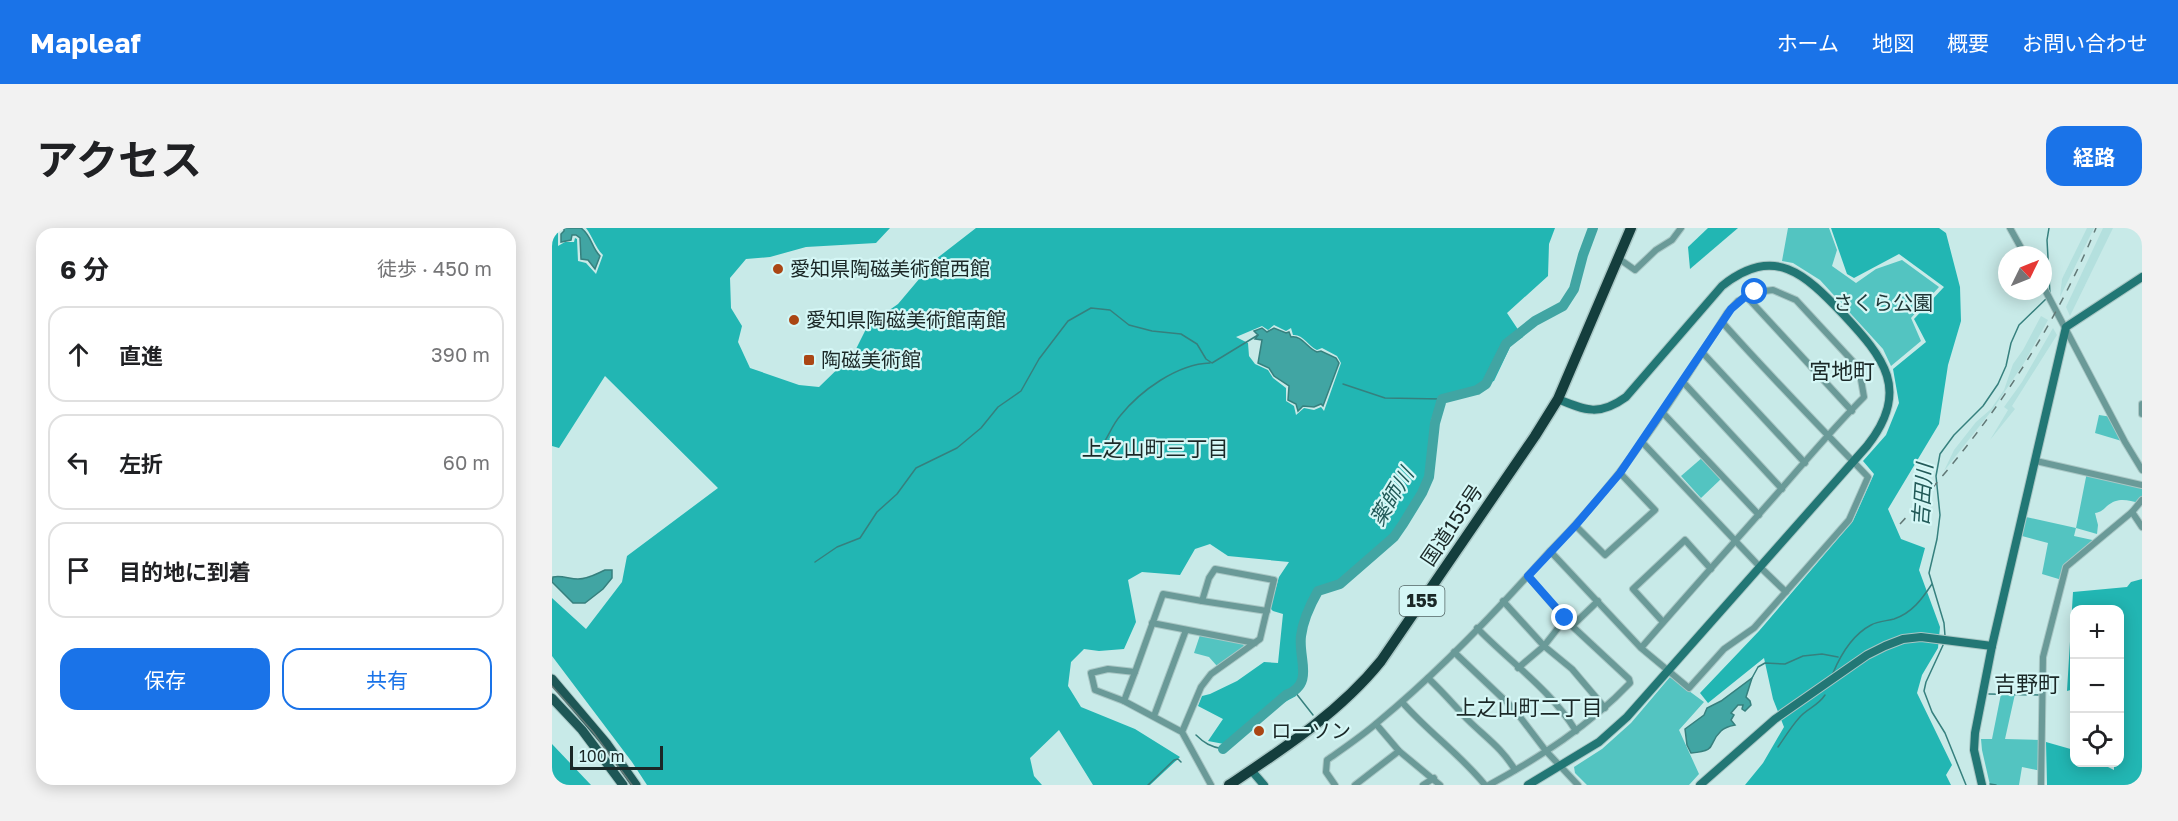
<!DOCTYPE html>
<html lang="ja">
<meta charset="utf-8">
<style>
body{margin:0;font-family:"Golos Text","Noto Sans JP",sans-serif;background:#f2f2f2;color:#202124}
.controls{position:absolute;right:18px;bottom:18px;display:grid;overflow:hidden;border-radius:12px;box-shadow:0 3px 15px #0003}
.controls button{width:54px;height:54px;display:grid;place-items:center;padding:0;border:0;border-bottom:2px solid #e0e0e0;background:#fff;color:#202124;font:30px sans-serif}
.compass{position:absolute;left:1446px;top:18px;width:54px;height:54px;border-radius:50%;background:#fff;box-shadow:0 3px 15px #0003;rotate:47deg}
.scale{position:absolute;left:18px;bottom:15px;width:93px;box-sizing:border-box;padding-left:6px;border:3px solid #1b2827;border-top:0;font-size:16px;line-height:21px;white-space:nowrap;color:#1b2827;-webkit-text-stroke:4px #d5f7f6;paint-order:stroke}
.stop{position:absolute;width:18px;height:18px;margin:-14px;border:4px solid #1a73e8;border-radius:50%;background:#fff}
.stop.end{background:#1a73e8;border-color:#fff;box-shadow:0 2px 6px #0008}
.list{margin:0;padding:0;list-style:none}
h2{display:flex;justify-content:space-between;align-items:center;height:78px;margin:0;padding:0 24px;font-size:26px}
h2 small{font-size:20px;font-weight:400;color:#757577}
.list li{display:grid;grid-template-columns:39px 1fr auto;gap:18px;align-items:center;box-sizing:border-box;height:96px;margin:0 12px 12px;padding:0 12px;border:2px solid #e0e0e0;border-radius:18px}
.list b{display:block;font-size:22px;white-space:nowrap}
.list em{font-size:20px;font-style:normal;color:#757577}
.actions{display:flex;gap:12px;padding:18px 24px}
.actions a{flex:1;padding:14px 0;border:2px solid #1a73e8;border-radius:18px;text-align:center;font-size:21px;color:#1a73e8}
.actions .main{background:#1a73e8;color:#fff}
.icon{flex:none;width:33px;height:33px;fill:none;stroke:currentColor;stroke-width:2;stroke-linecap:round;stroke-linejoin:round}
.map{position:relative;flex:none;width:1590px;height:557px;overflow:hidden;border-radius:18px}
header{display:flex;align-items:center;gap:36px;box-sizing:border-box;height:84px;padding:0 30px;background:#1a73e8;color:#fff}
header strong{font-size:28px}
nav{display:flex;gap:33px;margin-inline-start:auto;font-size:21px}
.intro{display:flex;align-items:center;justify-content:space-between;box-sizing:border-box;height:144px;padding:0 36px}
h1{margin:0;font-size:42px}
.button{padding:15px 27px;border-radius:18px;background:#1a73e8;color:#fff;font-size:21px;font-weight:700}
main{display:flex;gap:36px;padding:0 36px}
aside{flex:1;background:#fff;border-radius:18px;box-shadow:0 3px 15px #0003}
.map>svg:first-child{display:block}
</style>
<header>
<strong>Mapleaf</strong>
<nav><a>ホーム</a><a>地図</a><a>概要</a><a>お問い合わせ</a></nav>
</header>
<div class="intro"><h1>アクセス</h1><a class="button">経路</a></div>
<main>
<aside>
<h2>6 分<small>徒歩 · 450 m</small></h2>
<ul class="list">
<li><svg class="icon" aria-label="ahead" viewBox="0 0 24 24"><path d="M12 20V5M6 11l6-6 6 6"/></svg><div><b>直進</b></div><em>390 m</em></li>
<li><svg class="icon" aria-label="left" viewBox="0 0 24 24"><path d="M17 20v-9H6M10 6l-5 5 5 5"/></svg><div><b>左折</b></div><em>60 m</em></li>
<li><svg class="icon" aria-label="arrive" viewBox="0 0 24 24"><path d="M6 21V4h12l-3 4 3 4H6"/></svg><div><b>目的地に到着</b></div></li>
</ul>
<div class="actions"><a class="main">保存</a><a>共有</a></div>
</aside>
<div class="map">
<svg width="1590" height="557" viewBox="0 0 1590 557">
<rect width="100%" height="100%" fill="#c8eae8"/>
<g fill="#b4e0de">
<path d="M1535,0H1542L1508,69L1510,51Z"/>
<path d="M1551,0H1561L1518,88L1514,79Z"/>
<path d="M1489,88L1496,92L1472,135L1441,181L1392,243L1402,222L1424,194L1439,181L1452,162L1461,136L1471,122Z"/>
<path d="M1501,100L1505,107L1460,178L1463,181L1438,212L1456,182L1452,179L1470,154Z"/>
</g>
<g fill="#53c4c1">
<path d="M1236,0H1277L1285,22L1280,38L1304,55L1324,41L1350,32L1387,59L1359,90L1369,113L1339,138L1331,121L1268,52L1241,35L1230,33Z"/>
<path d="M1547,187L1560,189L1573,214L1543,205Z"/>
<path d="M1151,229L1170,250L1149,270L1129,248Z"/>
<path d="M1535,244L1590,257V272L1588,275C1575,272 1566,269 1555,278C1551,282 1549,284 1543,285L1546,297L1545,306L1524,300L1522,308L1545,313L1514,339L1510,352L1490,346L1496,315L1470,308L1474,289L1524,300Z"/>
<path d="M648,407L691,414L692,419L665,438L657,429L642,425Z"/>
<path d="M1118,449L1152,474L1127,502L1147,546L1137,557H1035L1023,545L1022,539L1050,521L1079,495Z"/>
<path d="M1449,466H1463L1453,511L1489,512V543L1470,539L1467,557H1438L1430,522L1429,511H1440Z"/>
</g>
<g fill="#22b6b3" fill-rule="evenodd">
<path d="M0,0H9L6,4V18L13,14H22L23,10L25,11L26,33L34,35L44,46L51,27C43,19 41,9 34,0H338L324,15L254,19L218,29L194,31L178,50L179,80L190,98L186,114L198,140L247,157L267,159L302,125L316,97L346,76L384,31L424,0H1003L997,16L996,48L955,85L971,109L959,117L942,153L889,169L879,192L875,243L869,261L840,305L829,316L788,353L765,361L754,378L746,416L749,449L744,468L731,475L719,476L672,516L656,513L671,491L646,478L650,468L658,466L685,453L712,434L726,435L731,386L721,383L718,380L727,349L737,334L676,328L658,316L643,321L628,347L590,344L576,352L584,394L572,421L547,423L532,421L519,434L516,458L529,479L583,501L628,529L598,557H541L507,502L478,530L482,548L490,557H95L80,534L0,428V370L34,401L70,354L75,328L166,260L53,148L7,220L0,218ZM722,97L734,103L739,100L741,107C751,106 756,118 765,122L770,120L785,128L789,135L772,183L769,179L762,182L752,180L744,187L742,178L734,173V160L721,150L716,142L703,136L697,128L696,115L684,109L710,98L716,102Z"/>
<path d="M1156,0H1186L1138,41L1136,19Z"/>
<path d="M1279,0H1387L1394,5L1408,59L1409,93L1396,137L1387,196L1336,281L1349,311L1373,320L1367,342L1388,399L1386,420L1370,447L1365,465L1400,537L1394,547L1399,557H1193L1211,535L1232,499L1221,471L1212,430L1156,475L1148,465L1207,403L1301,293L1322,246L1311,233L1334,207L1347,175L1341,141L1374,114L1362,91L1392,59L1347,26L1302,50L1295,46Z"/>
<path d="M1590,351V557H1495L1494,514L1522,522V534L1548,535L1562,542V535L1568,534V382H1522V461L1515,463L1521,364L1575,359L1579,354Z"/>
<path d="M0,516L39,557H0Z"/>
</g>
<g fill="#41a5a3" stroke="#36807e" stroke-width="1.5">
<path d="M12,0H29C40,8 39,19 48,28L43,41L36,32L29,31L28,10L24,7H20L19,12L9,14V6L12,3Z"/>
<path d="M710,100L715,104L722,100L734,105L737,104L739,109C750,107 755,120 765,124L769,123L784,130L787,135L771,178L769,176L762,179L751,178L746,183L744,176L736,172L737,158L722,148L717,140L706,135L710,112L703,111L706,107L702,103Z"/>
<path d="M53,342H60V350L51,361L33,375H21L0,354L1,349C10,347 17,351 26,351C36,351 44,346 53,342Z"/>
<path d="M1200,450L1194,469L1198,473L1199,477L1193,483L1190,481L1191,477H1186L1179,485L1182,487L1179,492L1183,497C1178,498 1173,499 1169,503C1154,517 1168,522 1139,525L1135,517L1133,501L1152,487L1155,480L1169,473Z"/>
</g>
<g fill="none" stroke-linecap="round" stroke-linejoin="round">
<g stroke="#36807e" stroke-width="1.5">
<path d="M1497,0L1495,12L1498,66"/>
<path d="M791,156L833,170L890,171"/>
<path d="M551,216C557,207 561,196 568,188C588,163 625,136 658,135"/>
<path d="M263,334L285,319L308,310L325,284L345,266L364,240L405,220L429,200L446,179L469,163L487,131L516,93L539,80L558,82L577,97L600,103L629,106L645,116L654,131L660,135L706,107"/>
<path d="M1393,408L1392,395L1377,345L1385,311L1388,287L1384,248L1388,226L1402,207L1431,178L1446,156L1454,138L1459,115L1467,97L1495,70"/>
<path d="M1392,415L1374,454L1372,463L1380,484L1393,505L1414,557"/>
<path d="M1281,445C1289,426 1300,407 1319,397C1326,393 1335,393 1342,391C1360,385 1370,371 1380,356"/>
<path d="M1200,450L1206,439L1213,435L1233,436L1251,428L1270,426L1286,429"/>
<path d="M743,464L761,487"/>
<path d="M1437,466L1487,467"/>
<path d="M644,507C652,515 659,519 671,521"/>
<path d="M1226,519C1233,509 1239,499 1247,490C1255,480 1265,479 1273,467"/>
<path d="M1438,556L1444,557"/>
<path d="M596,557L622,532L626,531L629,534"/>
</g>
<path stroke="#41a5a3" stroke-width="10" d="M671,521L734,467C763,456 746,431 749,408C751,392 758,377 766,363L788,356L842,309L851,296L870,265L877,249L883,195L890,171L925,162L934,156L954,116L983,93L1011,78L1022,61L1031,27L1041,0"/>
<g stroke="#a9c7c5" stroke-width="8">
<g id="street">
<path d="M1458,0L1473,27"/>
<path d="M1066,30L1083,42L1104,22L1120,12L1129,0"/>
<path d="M1491,58L1573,214L1590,242"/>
<path d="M1194,68L1300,183"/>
<path d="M1150,124L1253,235"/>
<path d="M1131,154L1230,261"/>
<path d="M1590,176V186"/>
<path d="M1110,184L1207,287"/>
<path d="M1090,214L1208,339L1234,364"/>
<path d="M1484,233L1590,257"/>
<path d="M1580,284L1590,299"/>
<path d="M1024,298L1053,327L1103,282L1068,245"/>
<path d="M650,373L715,383"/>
<path d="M951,373L992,418L1020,441L1053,480"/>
<path d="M1111,394L1081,361L1133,312L1159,341"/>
<path d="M600,395L703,415"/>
<path d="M925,400C959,435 998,461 1024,503"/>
<path d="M1089,420C1133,369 1178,319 1223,268C1252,235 1281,200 1312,169L1307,140L1244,72L1221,62L1203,64L1186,73L1175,85C1123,169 1069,253 998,323L1089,420L1137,460L1172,421L1202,400L1297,292L1316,249C1267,198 1217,147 1170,94"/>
<path d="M902,424L962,481L994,523L1026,557"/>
<path d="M966,440L992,418L1013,391L976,348"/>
<path d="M876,450C890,463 902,477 915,491C933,509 950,520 963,542"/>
<path d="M572,473L583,444"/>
<path d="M850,474C876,504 908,526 933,557"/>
<path d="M602,488L634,402"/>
<path d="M824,496L847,523L888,557"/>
<path d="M630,504L649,459L659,446L708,411L722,352L663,341L657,350L650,373L611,366L583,444L556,441L539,445L543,462L572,473L630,504L659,557"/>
<path d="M783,557L774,544L775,532C792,520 810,508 826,494C888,443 945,383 998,323"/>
<path d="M803,557L847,523"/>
<path d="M871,557L882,550"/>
<path d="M937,557C988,529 1037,498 1078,455L1077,451L1020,398L1046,373"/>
<path d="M1489,557L1491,429L1514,339L1580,284L1590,272"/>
</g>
</g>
<g stroke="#a9c7c5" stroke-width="10">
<g id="secondary">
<path d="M699,542L712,557"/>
<path d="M976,557L1047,514L1075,489L1315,218C1359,162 1332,130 1291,86C1253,46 1222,16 1170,58L1074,169C1048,188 1034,183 1006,171"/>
<path d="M1148,557L1223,491L1315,427L1333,418L1351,411L1369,409L1440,418"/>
<path d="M1430,557L1422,522L1423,505L1440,418L1514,99L1590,49"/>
</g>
</g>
<g stroke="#a9c7c5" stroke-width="11">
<g id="primary">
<path d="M0,451L55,516L84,557"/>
<path d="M0,470L30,502L71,557"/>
</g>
</g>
<g stroke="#a9c7c5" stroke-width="13">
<path id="highway" d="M677,557C731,521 788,484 829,433L983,208L1006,171L1079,0"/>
</g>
<use href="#street" stroke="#6a9a98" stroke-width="6"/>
<use href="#secondary" stroke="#227775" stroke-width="8"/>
<use href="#primary" stroke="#1e5756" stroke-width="9"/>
<use href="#highway" stroke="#143e3d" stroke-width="10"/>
<path stroke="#627876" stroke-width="1.5" d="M0,458L41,504L80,557"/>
<path stroke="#627876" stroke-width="1.5" stroke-dasharray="8 8" stroke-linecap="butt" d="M1348,296C1429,209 1498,111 1544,0"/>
</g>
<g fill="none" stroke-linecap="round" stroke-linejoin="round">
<path stroke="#1a73e8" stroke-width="8" d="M1013,390L976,348L1023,298L1068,245L1179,81L1194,68L1203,64"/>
</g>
<g fill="#aa4614" stroke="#d5f7f6" stroke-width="2">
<circle cx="226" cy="41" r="6"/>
<circle cx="242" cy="92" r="6"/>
<rect x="251" y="126" width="12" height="12" rx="3"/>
<circle cx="707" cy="503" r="6"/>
</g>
<g text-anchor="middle" stroke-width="4.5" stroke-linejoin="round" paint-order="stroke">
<rect fill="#d5f7f6" stroke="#536665" stroke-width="1.5" x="847.5" y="358" width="45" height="30" rx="4.5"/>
<g font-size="18" font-weight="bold" fill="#1b2827">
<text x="870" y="379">155</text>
</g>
<g font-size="20" fill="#1b2827" stroke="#d5f7f6" text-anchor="start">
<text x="238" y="48">愛知県陶磁美術館西館</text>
<text x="254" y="99">愛知県陶磁美術館南館</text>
<text x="269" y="139">陶磁美術館</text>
<text x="719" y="510">ローソン</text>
</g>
<g font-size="20" fill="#203736" stroke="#d5f7f6">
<text x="1331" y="82">さくら公園</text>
</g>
<g font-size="20" fill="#1b2827" stroke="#d5f7f6">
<text transform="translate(900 297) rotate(-56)" y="7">国道155号</text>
</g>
<g font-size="21" fill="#1b2827" stroke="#d5f7f6">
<text x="603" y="228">上之山町三丁目</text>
<text x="977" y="487">上之山町二丁目</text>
</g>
<g font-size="21" font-style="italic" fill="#225a58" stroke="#d5f7f6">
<text transform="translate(1371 267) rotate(-86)" y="7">吉田川</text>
<text transform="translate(840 269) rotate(-59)" y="7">薬師川</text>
</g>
<g font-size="22" fill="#1b2827" stroke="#d5f7f6">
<text x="1290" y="151">宮地町</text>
<text x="1475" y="464">吉野町</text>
</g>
</g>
</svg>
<div class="controls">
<button>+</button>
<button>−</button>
<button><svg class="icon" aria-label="locate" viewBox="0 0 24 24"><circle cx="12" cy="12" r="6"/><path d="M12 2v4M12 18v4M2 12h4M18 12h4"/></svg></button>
</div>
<svg class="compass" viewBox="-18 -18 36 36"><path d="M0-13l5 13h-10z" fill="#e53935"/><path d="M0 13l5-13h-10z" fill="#757577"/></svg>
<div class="scale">100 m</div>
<div class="stop" style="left:1203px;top:64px"></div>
<div class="stop end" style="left:1013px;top:390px"></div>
</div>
</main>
